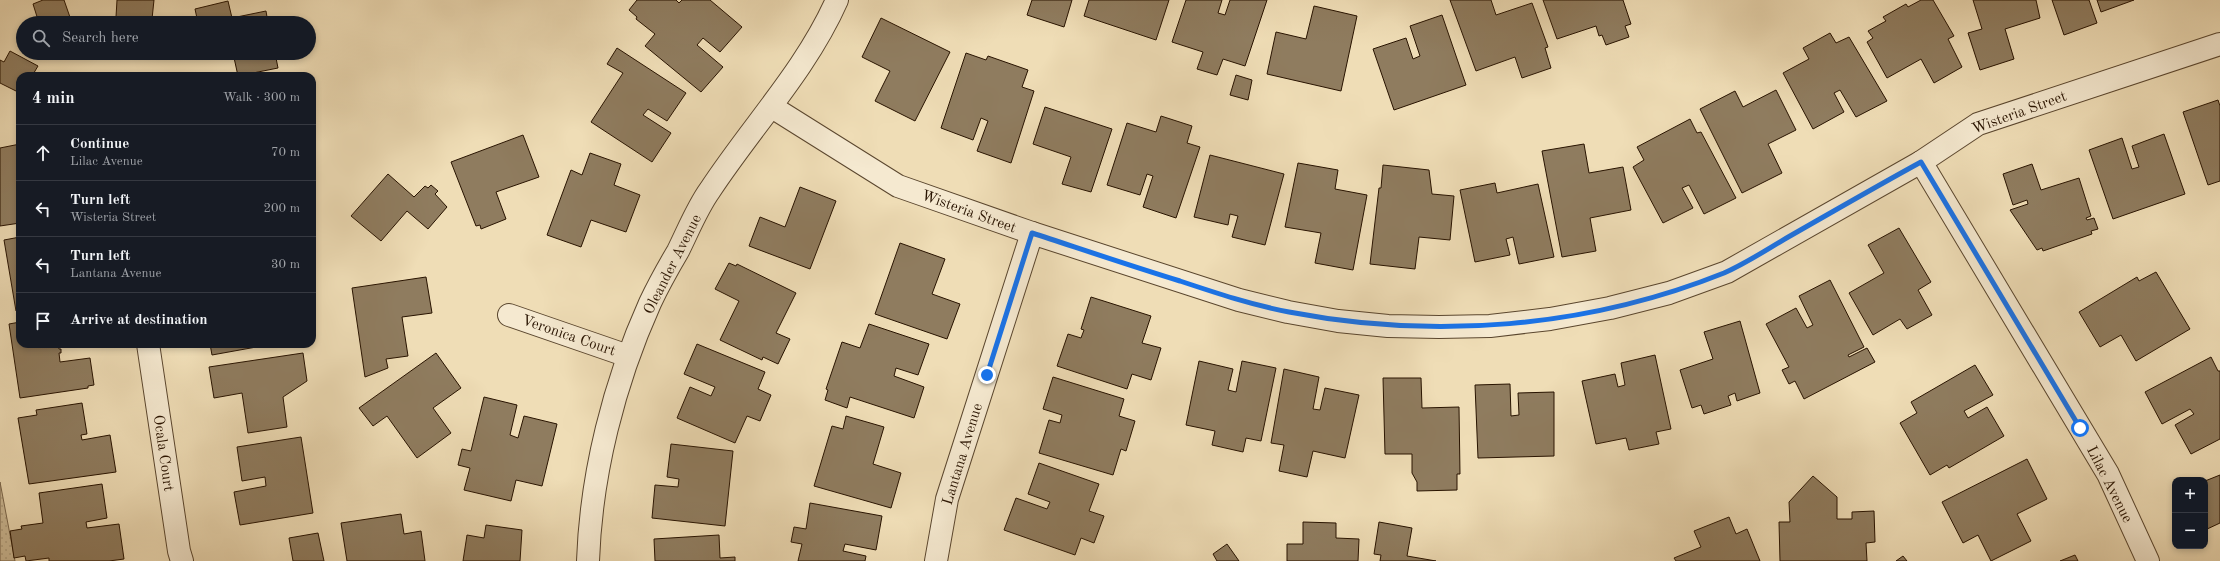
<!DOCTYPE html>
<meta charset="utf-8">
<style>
body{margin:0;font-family:"Old Standard TT",serif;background:#20242c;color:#f1f3f6}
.controls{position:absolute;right:12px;bottom:12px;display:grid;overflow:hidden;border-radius:8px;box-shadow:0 2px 6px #0003}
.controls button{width:36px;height:36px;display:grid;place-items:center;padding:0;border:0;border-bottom:1px solid #363941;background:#171b24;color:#f1f3f6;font:20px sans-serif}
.stop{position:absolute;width:12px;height:12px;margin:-9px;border:3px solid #1a73e8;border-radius:50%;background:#fff}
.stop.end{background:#1a73e8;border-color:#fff;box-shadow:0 1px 4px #0008}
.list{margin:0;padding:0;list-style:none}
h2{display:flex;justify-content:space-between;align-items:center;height:52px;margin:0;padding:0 16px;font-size:17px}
h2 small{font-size:13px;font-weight:400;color:#9ea1a6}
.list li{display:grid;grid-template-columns:26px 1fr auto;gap:12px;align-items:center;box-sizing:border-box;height:56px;padding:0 16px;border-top:1px solid #363941}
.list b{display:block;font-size:15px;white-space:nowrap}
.list p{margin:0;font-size:13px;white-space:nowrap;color:#9ea1a6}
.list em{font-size:13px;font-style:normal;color:#9ea1a6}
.icon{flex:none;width:22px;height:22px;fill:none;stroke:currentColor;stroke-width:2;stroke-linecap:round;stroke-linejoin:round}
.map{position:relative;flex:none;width:2220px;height:561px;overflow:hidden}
.search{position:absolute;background:#171b24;box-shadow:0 2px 6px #0003;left:16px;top:16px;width:300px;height:44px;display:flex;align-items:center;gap:10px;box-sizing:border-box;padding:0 14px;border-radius:22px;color:#9ea1a6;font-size:15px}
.panel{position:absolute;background:#171b24;box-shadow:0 2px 6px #0003;left:16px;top:72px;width:300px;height:276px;border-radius:12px}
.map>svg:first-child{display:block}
</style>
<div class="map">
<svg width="2220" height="561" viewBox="0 0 2220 561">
<defs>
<pattern id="grass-dots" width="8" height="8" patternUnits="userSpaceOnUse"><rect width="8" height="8" fill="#cdbb97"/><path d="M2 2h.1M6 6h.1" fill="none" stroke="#b0a080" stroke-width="1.8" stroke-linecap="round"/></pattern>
</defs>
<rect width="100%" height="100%" fill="#efddb6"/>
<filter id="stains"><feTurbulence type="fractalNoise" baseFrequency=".005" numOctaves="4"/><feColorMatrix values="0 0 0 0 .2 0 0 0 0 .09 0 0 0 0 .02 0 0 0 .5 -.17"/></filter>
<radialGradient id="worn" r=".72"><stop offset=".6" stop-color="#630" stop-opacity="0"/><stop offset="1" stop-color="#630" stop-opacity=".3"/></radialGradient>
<path fill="url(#grass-dots)" stroke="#7a674c" d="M0,482L15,561H0Z"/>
<g fill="#8f7c5f" stroke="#281300">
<path d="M43,0H64L72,23H39L33,4Z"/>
<path d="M117,0H154L152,19L116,17Z"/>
<path d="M637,0H676L679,3L682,0H710L742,27L720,52L703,38L697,45L723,67L701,92L645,46L655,34L636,19L637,17L629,10Z"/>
<path d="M1032,0H1072L1064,27L1027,15Z"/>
<path d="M1089,0H1169L1156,40L1084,16Z"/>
<path d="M1186,0H1222L1218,13L1225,15L1230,0H1267L1245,66L1223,59L1217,75L1197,69L1203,52L1172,42Z"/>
<path d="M1450,0H1491L1496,15L1532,3L1548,47L1545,48L1551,68L1522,78L1515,57L1476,71Z"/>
<path d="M1543,0H1623L1631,24L1625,26L1629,37L1606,45L1602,35L1599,36L1596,26L1557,39Z"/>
<path d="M1921,0H1933L1954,36L1948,39L1962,67L1934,83L1921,59L1887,78L1867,42L1873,38L1868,31L1886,21L1883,17L1906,4L1908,7Z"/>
<path d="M1973,0H2036L2040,18L2005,29L2014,59L1980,70L1968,33L1982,29Z"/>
<path d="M2052,0H2089L2097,23L2064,35Z"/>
<path d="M2097,0H2134L2101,12Z"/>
<path d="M228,1L232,18L266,11L268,23H198L195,9Z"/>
<path d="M1314,6L1357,16L1341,91L1267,74L1276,32L1306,39Z"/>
<path d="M1442,15L1466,85L1394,110L1373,49L1406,38L1413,59L1420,56L1410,26Z"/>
<path d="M881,18L950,52L915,121L875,101L890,71L862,57Z"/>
<path d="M1830,33L1836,43L1849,37L1887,101L1856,117L1840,90L1834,93L1844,112L1813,129L1783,73L1809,59L1803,48Z"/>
<path d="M617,48L686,93L667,121L648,109L643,115L671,133L652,162L591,122L623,73L607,64Z"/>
<path d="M10,51L38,66L32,76H20V93L0,83V60L4,62Z"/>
<path d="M233,53H275L278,68L238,76Z"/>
<path d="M966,53L986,60L988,56L1028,70L1022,87L1034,91L1011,163L977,151L988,121L981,118L973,140L941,128Z"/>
<path d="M1236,75L1252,80L1248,100L1230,95Z"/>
<path d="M1776,90L1796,130L1768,144L1782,173L1742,193L1700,109L1735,91L1743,107Z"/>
<path d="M2218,100L2220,106V181L2208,185L2183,112Z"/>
<path d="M1045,107L1112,129L1091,192L1062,184L1071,157L1033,144Z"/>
<path d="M1161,116L1192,126L1187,143L1200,147L1176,218L1143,207L1153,176L1147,174L1140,195L1107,185L1127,123L1156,132Z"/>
<path d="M1690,119L1697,133L1701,132L1736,198L1704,214L1689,185L1682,188L1693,208L1663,223L1633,167L1644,160L1637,147Z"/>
<path d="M2164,134L2185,194L2113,219L2089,150L2122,138L2132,169L2139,167L2132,146Z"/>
<path d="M523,135L539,177L496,192L506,219L481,229L480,225L476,226L451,162Z"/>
<path d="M20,144V223L0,226V148Z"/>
<path d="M1584,144L1589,173L1623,167L1631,210L1590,218L1596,251L1562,257L1542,151Z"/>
<path d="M590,153L621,164L614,185L640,195L626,232L591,220L581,247L547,235L571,170L582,175Z"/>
<path d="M1210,155L1284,174L1265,245L1232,237L1238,216L1230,214L1228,225L1194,217Z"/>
<path d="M1298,163L1338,170L1335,189L1367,195L1353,270L1315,263L1321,233L1285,227Z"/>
<path d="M2032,164L2041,190L2079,178L2091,216L2086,218L2087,220L2094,218L2098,229L2091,231L2092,234L2043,251L2042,248L2037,250L2010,210L2028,204L2027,200L2013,205L2003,174Z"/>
<path d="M1383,165L1429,170L1432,194L1454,196L1450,240L1419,237L1415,269L1370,264L1379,188H1381Z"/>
<path d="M388,174L414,197L425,186L428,188L431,185L438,191L435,194L447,207L428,229L407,211L381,241L351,216Z"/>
<path d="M1495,183L1497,193L1538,184L1554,257L1519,264L1513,237L1506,239L1510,255L1475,262L1460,190Z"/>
<path d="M800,187L836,201L810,269L749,246L760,217L785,227Z"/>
<path d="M1899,228L1931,282L1918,290L1932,315L1907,329L1900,319L1873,335L1849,293L1884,273L1868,245Z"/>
<path d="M20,237V310L16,311L4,240Z"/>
<path d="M900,243L945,259L932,294L960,304L947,339L875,314Z"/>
<path d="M729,263L736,266L737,264L796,293L776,333L790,339L778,364L763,357L762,360L720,340L739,301L715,289Z"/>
<path d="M2156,272L2190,329L2136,361L2121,335L2100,347L2079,312L2137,277L2139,281Z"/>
<path d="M426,277L432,313L402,317L408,356L386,359L388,368L365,377L352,288Z"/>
<path d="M1830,280L1864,347L1848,355L1849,357L1867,348L1875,362L1804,399L1795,381L1789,384L1782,370L1789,367L1766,324L1796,308L1807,328L1813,325L1799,296Z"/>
<path d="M1091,297L1151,316L1142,343L1161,348L1151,380L1132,374L1127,389L1057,366L1068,334L1081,338L1084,330L1081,329Z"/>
<path d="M1740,321L1760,393L1737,401L1735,393L1728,396L1731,405L1704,414L1701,405L1692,408L1680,370L1713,359L1704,332Z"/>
<path d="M20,322V344H58L59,349H61V353H59L60,362L90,358L94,385L88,386V388L20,398L9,324Z"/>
<path d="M869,324L929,344L918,375L896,368L894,376L924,387L914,418L850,397L847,408L825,400L828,390L826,389L842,342L860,348Z"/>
<path d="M210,344H273L212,355Z"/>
<path d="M697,344L765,372L758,389L771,395L760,421L747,416L735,443L677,418L690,387L711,396L715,387L684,374Z"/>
<path d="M303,353L307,381L283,397L287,427L248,433L242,393L214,398L209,367Z"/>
<path d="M436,353L461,388L433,408L451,433L417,458L387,416L373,426L359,408Z"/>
<path d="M1655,355L1671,429L1656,432L1659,444L1629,450L1626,438L1596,444L1582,381L1615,374L1618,387L1625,385L1621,363Z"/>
<path d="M2211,357L2218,371H2220V439L2191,454L2175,425L2194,414L2190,409L2162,424L2145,392Z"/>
<path d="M1199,361L1233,369L1228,390L1236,392L1242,361L1276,368L1261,441L1246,438L1243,452L1212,445L1215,431L1186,425Z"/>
<path d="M1975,365L1993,395L1964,411L1968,418L1987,407L2004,436L1949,468L1947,465L1930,475L1900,423L1917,413L1911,402Z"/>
<path d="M1284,369L1319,377L1313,409L1320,410L1325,388L1359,395L1345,458L1313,451L1307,477L1279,471L1284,445L1271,443Z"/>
<path d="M1053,377L1124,399L1119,416L1135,421L1126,451L1121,449L1113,475L1039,453L1049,420L1060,423L1062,415L1043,409Z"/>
<path d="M1383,378H1421L1422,408L1459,407L1460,474H1457V490L1417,491V482L1412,473V454H1385Z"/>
<path d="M1510,384L1511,416L1519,415L1518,393L1554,392V456L1478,458L1475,385Z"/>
<path d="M484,397L517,405L510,435L518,438L524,416L557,424L542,486L516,480L511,501L464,490L470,468L458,465L462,449L471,451Z"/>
<path d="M82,403L87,434L81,435L82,440L110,435L116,472L29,484L18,418L37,415L36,410Z"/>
<path d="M846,416L884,427L873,464L901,473L891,508L814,486L832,426L843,429Z"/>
<path d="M301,437L313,513L240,525L234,492L266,486L265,477L242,481L237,447Z"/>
<path d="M671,444L733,451L725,526L652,518L655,485L678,487L679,479L667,477Z"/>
<path d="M2027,459L2047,499L2017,514L2031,541L1991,561L1978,535L1963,543L1942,502Z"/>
<path d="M1039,463L1099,484L1089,511L1104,516L1094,543L1081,538L1075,555L1004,530L1016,498L1047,509L1050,502L1028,494Z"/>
<path d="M2220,475V523L2205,530V481Z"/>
<path d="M1813,476L1837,497V519H1852V512L1874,511L1875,542L1866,543L1867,561H1780L1779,522H1790L1789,502Z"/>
<path d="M102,484L107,518L86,522L87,528L119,524L124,559L109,561H49V558L26,561L25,556L14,558L10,531L22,529L21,526L43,523L39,493Z"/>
<path d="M810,503L882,516L876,550L845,544L843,551L866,556L865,561H798L802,544L791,542L794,527L806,529Z"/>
<path d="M401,514L404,534L421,531L425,561H347L341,523Z"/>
<path d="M1729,517L1736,534L1747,529L1760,561H1676L1674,558L1701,547L1694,531Z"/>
<path d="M1303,522L1336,523V538L1359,539L1358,561H1287V544H1303Z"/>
<path d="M1379,522L1412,528L1407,556L1436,561H1380L1381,555L1374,554Z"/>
<path d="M486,525L522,530L520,561H463L467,535L484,538Z"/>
<path d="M318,533L324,561H293L289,538Z"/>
<path d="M719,535L720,558L735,557V561H655L654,539Z"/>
<path d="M1227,544L1239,561H1217L1213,554Z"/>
<path d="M2075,555L2078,561H2060Z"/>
<path d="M1903,556L1907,561H1896Z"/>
</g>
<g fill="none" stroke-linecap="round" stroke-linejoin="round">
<g stroke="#5a462e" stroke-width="24">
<g id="minor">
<path d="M772,107L898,186L1032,233L1239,300L1288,312L1338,321L1388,326L1439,327L1490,326L1550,319L1610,308L1669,293L1727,272L1921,162L1978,124L2220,44"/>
<path d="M1921,162L2108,474L2148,561"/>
<path d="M509,315L628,356"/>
<path d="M148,344L179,551L182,561"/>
<path d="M588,561C591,474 614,383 650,303C658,286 668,268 678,251C688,231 697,208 710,190C752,126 806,70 837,0"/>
<path d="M936,561L947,499L1032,233"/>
</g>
</g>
<use href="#minor" stroke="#f5e9d0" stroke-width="22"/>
</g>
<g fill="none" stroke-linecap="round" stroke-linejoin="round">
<path stroke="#1a73e8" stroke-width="5" d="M987,375L1032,233C1081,249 1131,266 1180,281C1216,293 1252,305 1289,312C1434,340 1587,328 1724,273C1747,263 1769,248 1790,236C1834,211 1877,186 1921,162L2080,428"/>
</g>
<g text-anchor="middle" stroke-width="3" stroke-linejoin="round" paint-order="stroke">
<g font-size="15" fill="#281300" stroke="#f5e9d0">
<text transform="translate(2019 112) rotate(-20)" y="5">Wisteria Street</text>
<text transform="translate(969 211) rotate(20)" y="5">Wisteria Street</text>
<text transform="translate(672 264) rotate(-63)" y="5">Oleander Avenue</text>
<text transform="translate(569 335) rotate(19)" y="5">Veronica Court</text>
<text transform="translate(164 453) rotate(82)" y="5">Ocala Court</text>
<text transform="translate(962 454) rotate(-73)" y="5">Lantana Avenue</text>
<text transform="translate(2110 484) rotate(63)" y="5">Lilac Avenue</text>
</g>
</g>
<rect width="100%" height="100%" filter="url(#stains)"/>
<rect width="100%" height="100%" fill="url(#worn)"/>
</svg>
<div class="controls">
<button>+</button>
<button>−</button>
</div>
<div class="stop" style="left:2080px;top:428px"></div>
<div class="stop end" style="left:987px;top:375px"></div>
<div class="search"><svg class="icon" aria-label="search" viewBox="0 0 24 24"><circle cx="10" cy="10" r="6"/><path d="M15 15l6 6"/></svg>Search here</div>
<section class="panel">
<h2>4 min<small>Walk · 300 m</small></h2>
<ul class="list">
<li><svg class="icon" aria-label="ahead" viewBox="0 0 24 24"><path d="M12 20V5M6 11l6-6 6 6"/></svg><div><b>Continue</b><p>Lilac Avenue</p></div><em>70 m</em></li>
<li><svg class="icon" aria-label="left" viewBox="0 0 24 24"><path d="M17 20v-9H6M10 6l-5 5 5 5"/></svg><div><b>Turn left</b><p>Wisteria Street</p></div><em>200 m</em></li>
<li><svg class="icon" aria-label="left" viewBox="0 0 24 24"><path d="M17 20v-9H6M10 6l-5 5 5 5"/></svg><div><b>Turn left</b><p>Lantana Avenue</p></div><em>30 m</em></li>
<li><svg class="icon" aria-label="arrive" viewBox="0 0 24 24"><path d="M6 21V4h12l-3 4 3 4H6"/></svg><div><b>Arrive at destination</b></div></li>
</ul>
</section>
</div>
